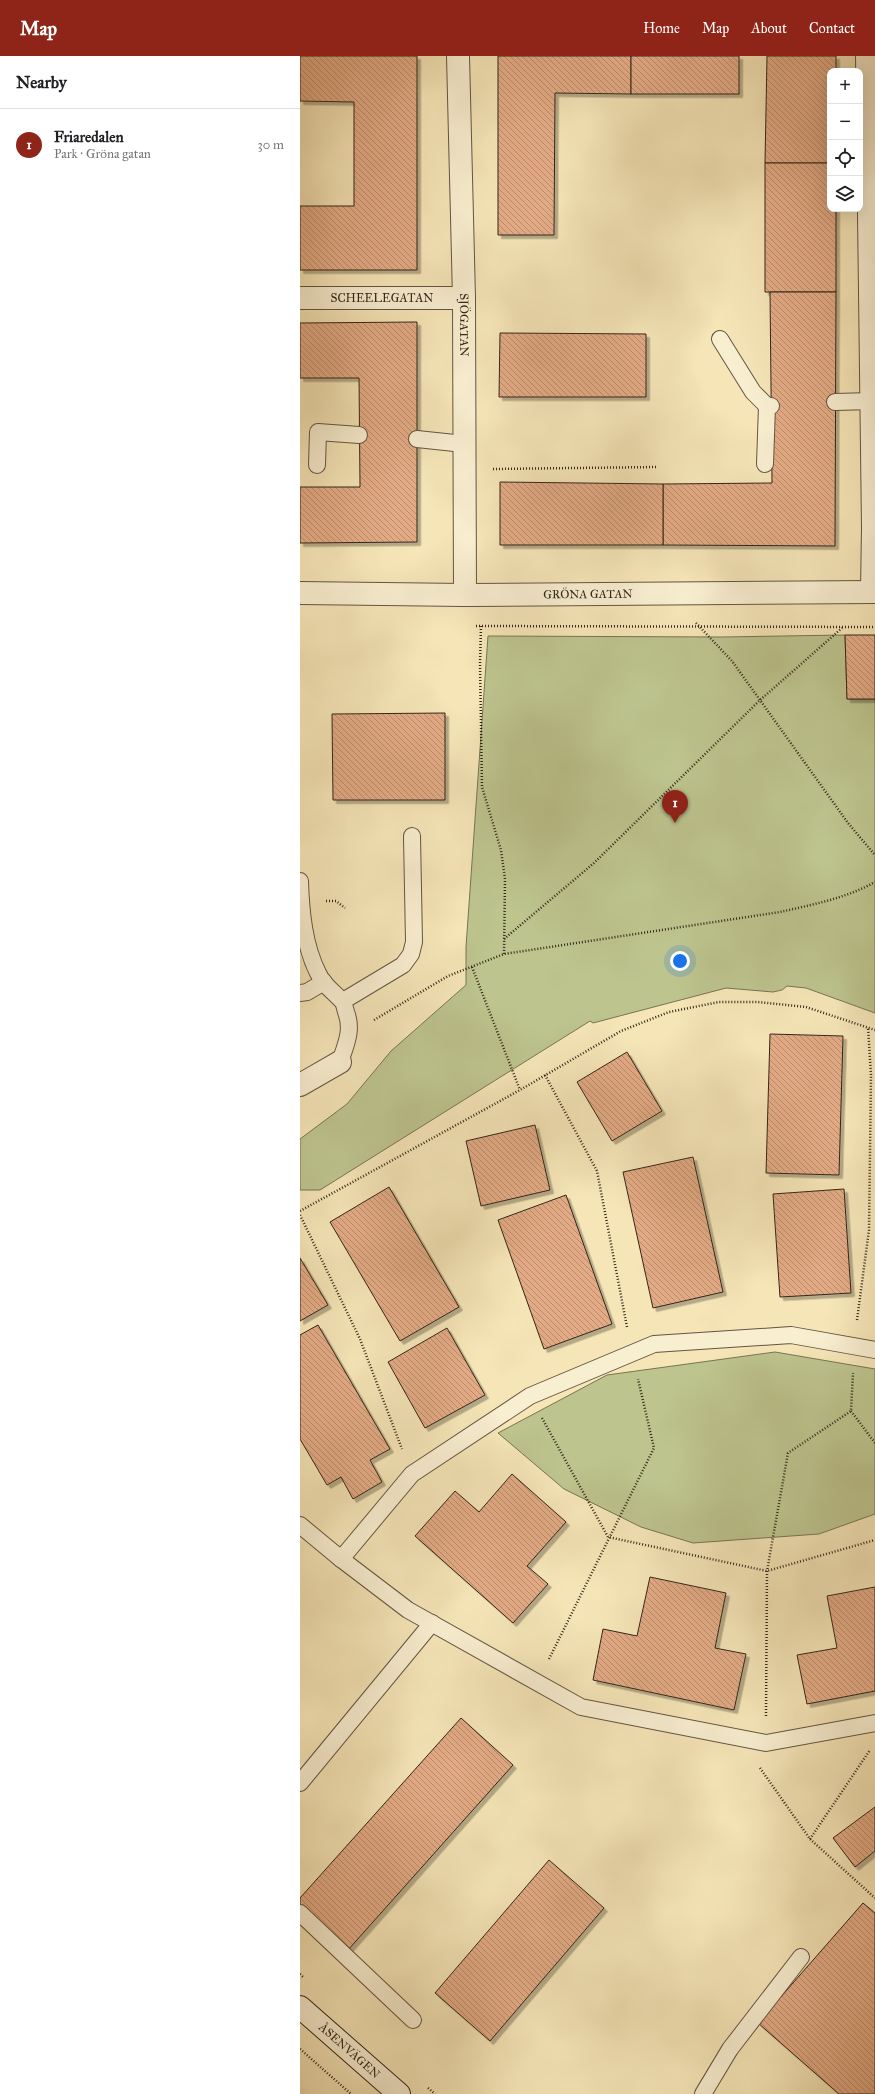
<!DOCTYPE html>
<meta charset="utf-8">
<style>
body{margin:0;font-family:"IM FELL Great Primer",serif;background:#f6f6f6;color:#202124}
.controls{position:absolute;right:12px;top:12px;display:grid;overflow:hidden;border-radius:8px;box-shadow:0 4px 16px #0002}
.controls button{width:36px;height:36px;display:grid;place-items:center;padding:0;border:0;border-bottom:1px solid #e0e0e0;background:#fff;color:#202124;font:20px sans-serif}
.you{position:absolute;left:380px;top:905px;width:14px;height:14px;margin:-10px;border:3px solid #fff;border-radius:50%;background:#1a73e8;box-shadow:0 0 0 6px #1a73e833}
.badge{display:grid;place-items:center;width:26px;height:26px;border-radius:50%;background:#8f2418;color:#fff;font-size:13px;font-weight:700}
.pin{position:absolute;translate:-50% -33px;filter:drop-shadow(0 1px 2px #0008)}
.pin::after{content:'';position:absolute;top:21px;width:14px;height:12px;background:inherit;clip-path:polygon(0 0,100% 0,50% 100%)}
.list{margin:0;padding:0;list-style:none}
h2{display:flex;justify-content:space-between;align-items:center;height:52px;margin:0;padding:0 16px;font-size:17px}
h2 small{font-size:13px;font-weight:400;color:#757577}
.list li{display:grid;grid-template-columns:26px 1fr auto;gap:12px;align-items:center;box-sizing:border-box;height:72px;padding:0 16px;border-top:1px solid #e0e0e0}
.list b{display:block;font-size:15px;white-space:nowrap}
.list p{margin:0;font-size:13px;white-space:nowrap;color:#757577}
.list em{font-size:13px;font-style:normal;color:#757577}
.icon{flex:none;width:22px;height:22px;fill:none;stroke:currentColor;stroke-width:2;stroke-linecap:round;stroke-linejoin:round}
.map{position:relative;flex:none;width:575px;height:2038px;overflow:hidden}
header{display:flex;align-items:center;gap:24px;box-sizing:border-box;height:56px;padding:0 20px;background:#8f2418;color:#fff}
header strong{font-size:19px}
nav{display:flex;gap:22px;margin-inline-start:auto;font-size:14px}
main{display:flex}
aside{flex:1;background:#fff}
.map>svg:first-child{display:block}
</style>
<header>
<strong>Map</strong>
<nav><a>Home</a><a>Map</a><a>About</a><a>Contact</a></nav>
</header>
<main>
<aside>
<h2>Nearby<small></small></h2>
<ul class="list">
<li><span class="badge">1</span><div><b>Friaredalen</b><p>Park · Gröna gatan</p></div><em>30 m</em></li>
</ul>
</aside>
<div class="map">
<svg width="575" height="2038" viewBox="0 0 575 2038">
<defs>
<pattern id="building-back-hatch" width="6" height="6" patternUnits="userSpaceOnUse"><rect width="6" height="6" fill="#e3ab85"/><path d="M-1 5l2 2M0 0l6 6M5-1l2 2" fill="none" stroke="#b98b6c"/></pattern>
<filter id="shadow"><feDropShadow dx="3.5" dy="3.5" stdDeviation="0" flood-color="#0004"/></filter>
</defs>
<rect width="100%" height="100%" fill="#f5e5b7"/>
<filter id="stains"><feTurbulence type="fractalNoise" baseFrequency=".005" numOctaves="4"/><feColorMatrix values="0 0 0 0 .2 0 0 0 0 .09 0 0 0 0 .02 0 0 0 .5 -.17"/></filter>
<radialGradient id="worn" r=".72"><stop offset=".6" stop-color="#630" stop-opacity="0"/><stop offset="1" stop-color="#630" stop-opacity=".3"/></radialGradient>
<g fill="#bdc48e" stroke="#787454">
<path d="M545,579L547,643H575V957L506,932L487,930L482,934L473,936L426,932L293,967L290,965L20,1134H0V1083L47,1048L91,995L166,929V891L188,580L422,581Z"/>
<path d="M475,1296L575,1313V1458L519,1478L393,1487L341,1471L264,1433L198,1377L307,1319Z"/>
</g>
<g fill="url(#building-back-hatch)" stroke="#33251b" filter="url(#shadow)">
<path d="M0,0H117V214H0V150H54V46L0,45Z"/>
<path d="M198,0H331V38L255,37L254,179H198Z"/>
<rect x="331" y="0" width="108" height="38"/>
<path d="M467,0H536V15H530V107H465Z"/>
<path d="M465,107H530V153H536V236H465Z"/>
<path d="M470,236H536L535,490L363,489V428L472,427Z"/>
<path d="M117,266V486L0,487V431H60L59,322H0V267Z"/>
<path d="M200,277L346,278V341H199Z"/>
<path d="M200,426L363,428V489H200Z"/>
<path d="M545,579H575V643H547Z"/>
<path d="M145,657V744H33L32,658Z"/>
<path d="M470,978L543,980L539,1119L466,1117Z"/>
<path d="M327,996L362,1055L312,1085L277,1026Z"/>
<path d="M235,1069L250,1134L181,1150L166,1085Z"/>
<path d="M393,1101L423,1236L353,1252L323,1116Z"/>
<path d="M89,1131L159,1251L100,1285L30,1166Z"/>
<path d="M544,1133L551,1237L480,1241L473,1138Z"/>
<path d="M266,1139L312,1268L244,1293L198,1164Z"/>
<path d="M0,1202L28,1249L0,1265Z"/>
<path d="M18,1269L90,1393L70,1404L82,1426L53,1443L41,1421L27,1429L0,1383V1279Z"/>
<path d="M147,1272L185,1339L125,1372L88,1306Z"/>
<path d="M212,1418L266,1466L227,1510L248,1528L213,1567L115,1480L155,1435L179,1456Z"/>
<path d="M350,1521L426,1537L415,1592L446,1598L434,1654L293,1624L303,1573L337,1580Z"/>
<path d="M575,1531V1635L507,1648L497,1599L537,1592L527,1540Z"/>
<path d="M161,1662L213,1709L48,1894L0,1851V1842Z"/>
<path d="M575,1751V1795L555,1811L533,1782Z"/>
<path d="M249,1804L304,1852L190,1985L135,1937Z"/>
<path d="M563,1847L575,1857V2038H539L458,1967Z"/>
</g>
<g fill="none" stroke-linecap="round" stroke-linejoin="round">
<g stroke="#645542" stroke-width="18">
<g id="lane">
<path d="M420,283L453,336L467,350"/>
<path d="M535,346L572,345"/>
<path d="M117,383L164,388"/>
<path d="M465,408L467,350H471"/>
<path d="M17,409L18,376L59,379"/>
<path d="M0,825C1,856 4,889 18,917C23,929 33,935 42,945C44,947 45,952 46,956C53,974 46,988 40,1006"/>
<path d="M0,937L7,936L24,926"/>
<path d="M43,945L103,909L111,898L114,886L112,780"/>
<path d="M0,1469L41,1503L108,1554L281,1651L466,1687L575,1667"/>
<path d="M41,1503L112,1418L230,1340L354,1288L491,1279L575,1294"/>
<path d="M0,1727L132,1567"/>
<path d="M0,1857L113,1964"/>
<path d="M403,2038L430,1993L501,1901"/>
</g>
</g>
<g stroke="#645542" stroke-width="24">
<g id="street">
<path id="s1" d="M158,0L164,242L165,539"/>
<path d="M567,0L573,472L572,536"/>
<path id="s2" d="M0,242H164"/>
<path id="s3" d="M0,537L165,539L575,536"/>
<path d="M0,1029L40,1006"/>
</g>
</g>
<g stroke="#33251b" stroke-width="24">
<g id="secondary">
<path id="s4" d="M0,1951L99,2038"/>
</g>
</g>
<g stroke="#33251b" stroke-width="2.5" stroke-dasharray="1 2" stroke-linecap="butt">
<path d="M193,413L357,411"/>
<path d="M396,567L432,605L548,767L575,799"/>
<path d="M176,570L575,571"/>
<path d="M181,570L180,608L182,731L201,794L205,823L204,898"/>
<path d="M26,845H36L45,852"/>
<path d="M204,883L294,807L459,645L542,572"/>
<path d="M172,911L220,1034"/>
<path d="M74,964L148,920L204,898L480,856C511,849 547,842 575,826"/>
<path d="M245,1019L297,1115L327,1271"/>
<path d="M0,1155L220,1034L321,975L369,956L419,946H458L506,951L575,974"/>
<path d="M0,1159L60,1283L102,1393"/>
<path d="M557,1264L569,1174L571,1019L568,971"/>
<path d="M551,1355L575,1387"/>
<path d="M242,1362L308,1481L467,1515L575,1484"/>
<path d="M249,1603L354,1392L338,1323"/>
<path d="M466,1660L467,1515L488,1397L551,1355L553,1317"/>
<path d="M460,1712L510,1783L575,1842"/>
<path d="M510,1783L570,1694"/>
<path d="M0,1918L4,1922"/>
<path d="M0,1993L51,2038"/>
<path d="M128,2032L135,2038"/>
</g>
<use href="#lane" stroke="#f8eed0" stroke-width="16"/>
<use href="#street" stroke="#f8eed0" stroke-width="22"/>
<use href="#secondary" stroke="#f8eed0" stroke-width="22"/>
</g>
<g text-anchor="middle" stroke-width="4" stroke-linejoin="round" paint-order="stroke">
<g font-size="12" fill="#33251b" stroke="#f8eed0">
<text dy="4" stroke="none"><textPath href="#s2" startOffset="82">SCHEELEGATAN</textPath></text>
<text dy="4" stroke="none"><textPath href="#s1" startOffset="269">SJÖGATAN</textPath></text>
<text dy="4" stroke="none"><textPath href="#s3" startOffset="288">GRÖNA GATAN</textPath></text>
<text dy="4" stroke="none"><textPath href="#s4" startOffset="66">ÅSENVÄGEN</textPath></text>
</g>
</g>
<rect width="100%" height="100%" filter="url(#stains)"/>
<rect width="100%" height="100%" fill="url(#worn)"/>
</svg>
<div class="controls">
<button>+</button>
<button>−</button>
<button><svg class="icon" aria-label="locate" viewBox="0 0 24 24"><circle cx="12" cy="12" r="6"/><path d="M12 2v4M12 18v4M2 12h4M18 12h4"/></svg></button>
<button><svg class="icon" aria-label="layers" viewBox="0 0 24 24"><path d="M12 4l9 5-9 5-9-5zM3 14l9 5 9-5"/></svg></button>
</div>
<div class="you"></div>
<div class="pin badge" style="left:375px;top:767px">1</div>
</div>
</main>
